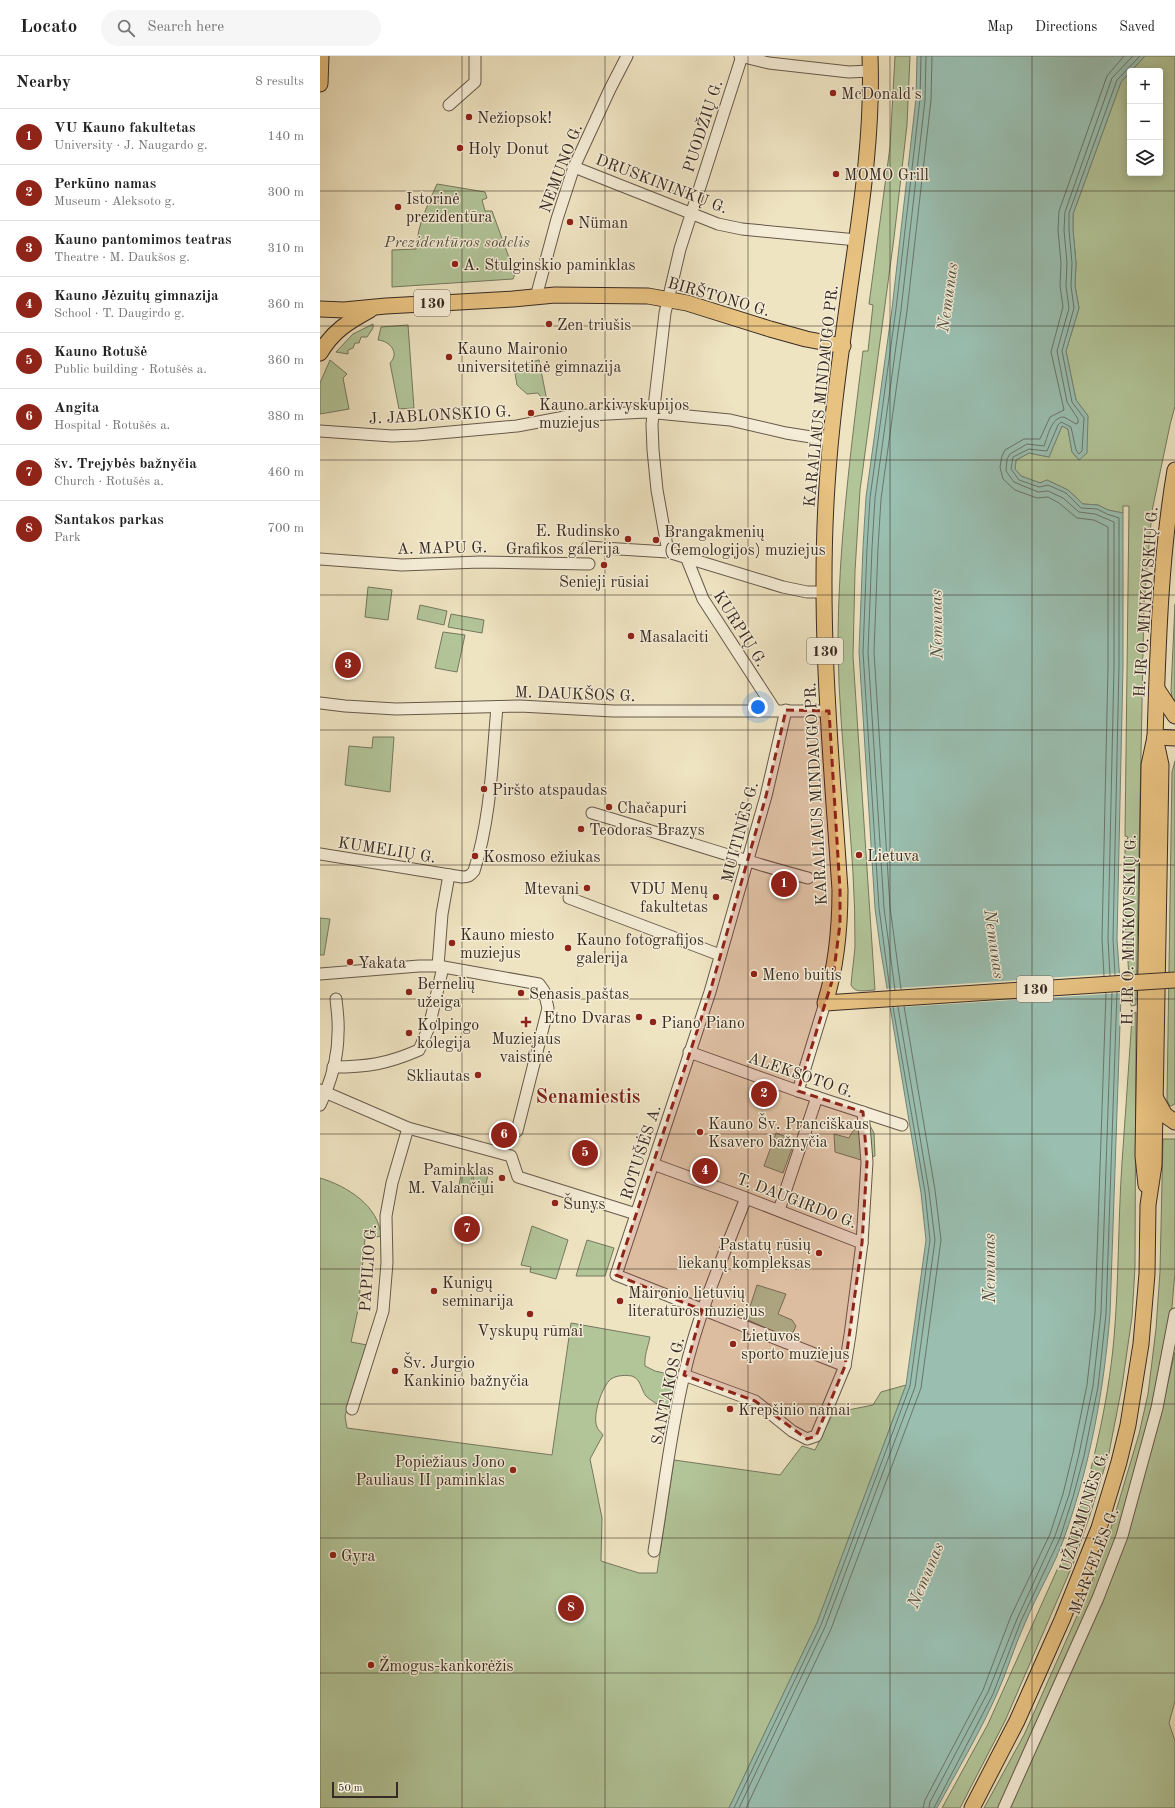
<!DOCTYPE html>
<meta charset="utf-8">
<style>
body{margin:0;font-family:"Old Standard TT",serif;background:#f6f6f6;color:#222}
.controls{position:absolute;right:12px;top:12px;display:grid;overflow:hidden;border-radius:4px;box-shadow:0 2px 10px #0003}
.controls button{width:36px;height:36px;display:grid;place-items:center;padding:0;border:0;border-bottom:1px solid #e0e0e0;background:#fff;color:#222;font:20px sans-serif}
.scale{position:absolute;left:12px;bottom:10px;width:66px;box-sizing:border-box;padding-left:4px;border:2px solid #382b23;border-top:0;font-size:11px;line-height:14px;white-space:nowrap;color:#382b23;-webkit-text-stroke:3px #f5edd7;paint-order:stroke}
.you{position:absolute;left:438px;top:651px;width:14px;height:14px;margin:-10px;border:3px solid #fff;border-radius:50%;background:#1a73e8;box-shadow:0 0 0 6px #1a73e833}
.badge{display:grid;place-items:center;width:26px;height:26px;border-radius:50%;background:#8f2418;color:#fff;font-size:13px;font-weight:700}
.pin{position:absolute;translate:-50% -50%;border:2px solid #fff;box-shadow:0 1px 4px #0006}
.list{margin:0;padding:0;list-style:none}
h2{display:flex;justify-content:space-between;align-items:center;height:52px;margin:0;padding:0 16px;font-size:17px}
h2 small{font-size:13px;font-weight:400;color:#767676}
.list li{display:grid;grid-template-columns:26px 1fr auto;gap:12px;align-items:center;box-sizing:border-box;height:56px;padding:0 16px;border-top:1px solid #e0e0e0}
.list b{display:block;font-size:15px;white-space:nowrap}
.list p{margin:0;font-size:13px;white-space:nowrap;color:#767676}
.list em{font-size:13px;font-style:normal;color:#767676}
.icon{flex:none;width:22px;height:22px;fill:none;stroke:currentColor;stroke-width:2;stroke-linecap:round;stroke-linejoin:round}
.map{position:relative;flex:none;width:855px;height:1752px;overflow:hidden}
header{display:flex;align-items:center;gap:24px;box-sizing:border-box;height:56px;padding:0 20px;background:#fff;border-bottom:1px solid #e0e0e0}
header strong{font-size:19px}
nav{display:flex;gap:22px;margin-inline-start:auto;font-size:14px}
.search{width:280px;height:36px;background:#f6f6f6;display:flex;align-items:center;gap:10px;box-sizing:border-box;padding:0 14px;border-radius:22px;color:#767676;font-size:15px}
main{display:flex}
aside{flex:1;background:#fff}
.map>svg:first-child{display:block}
</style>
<header>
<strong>Locato</strong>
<div class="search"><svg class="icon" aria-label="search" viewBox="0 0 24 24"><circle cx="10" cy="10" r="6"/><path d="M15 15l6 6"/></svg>Search here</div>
<nav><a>Map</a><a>Directions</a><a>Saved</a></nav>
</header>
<main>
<aside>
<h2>Nearby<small>8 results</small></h2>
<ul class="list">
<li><span class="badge">1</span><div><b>VU Kauno fakultetas</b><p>University · J. Naugardo g.</p></div><em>140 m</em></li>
<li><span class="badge">2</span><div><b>Perkūno namas</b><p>Museum · Aleksoto g.</p></div><em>300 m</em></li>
<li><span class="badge">3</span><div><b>Kauno pantomimos teatras</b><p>Theatre · M. Daukšos g.</p></div><em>310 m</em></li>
<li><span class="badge">4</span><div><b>Kauno Jėzuitų gimnazija</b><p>School · T. Daugirdo g.</p></div><em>360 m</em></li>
<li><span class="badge">5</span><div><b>Kauno Rotušė</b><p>Public building · Rotušės a.</p></div><em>360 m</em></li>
<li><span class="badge">6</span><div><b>Angita</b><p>Hospital · Rotušės a.</p></div><em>380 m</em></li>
<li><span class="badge">7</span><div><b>šv. Trejybės bažnyčia</b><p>Church · Rotušės a.</p></div><em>460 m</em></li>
<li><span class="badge">8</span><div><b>Santakos parkas</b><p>Park</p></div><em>700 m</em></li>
</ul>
</aside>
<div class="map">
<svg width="855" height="1752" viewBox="0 0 855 1752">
<rect width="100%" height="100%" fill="#efe4c2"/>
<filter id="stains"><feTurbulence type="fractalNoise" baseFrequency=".005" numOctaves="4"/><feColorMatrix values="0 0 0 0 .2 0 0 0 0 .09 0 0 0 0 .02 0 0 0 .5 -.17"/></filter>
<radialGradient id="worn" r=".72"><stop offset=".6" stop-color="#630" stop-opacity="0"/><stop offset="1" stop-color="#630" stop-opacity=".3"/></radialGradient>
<g fill="#b2c599" stroke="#75785e">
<path d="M575,0H590L587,69L574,182L540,434L535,515L533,600L555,934C547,934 535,938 531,929C532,916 534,903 535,891C536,790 519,691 518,591C518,491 531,393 543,295H548L553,249L549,248L570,91Z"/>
<path d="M825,0H855V350L850,369L832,455L824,548L816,949L811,950L805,862V784H807L808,781L805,780L809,450H803V457L788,454L778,449L763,448L748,434L727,424L720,427L701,420L695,413L696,404L709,397L729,401L742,370L748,373L752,396L759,404L768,360L756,344L746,295L759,252L755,230L756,207L753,174V158L801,26L810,16V117H840V15H811Z"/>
<path d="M117,128L165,136L167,142L162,144L165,155H172L195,218L193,223L72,231V194L96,193C98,167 107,151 117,128Z"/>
<path d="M53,268V272L47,281H41L39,287H35L33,292L28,294V298L16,296L33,278Z"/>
<path d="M88,269L94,352L79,353L70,307C80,297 70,285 58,284L61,271Z"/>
<path d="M10,304L27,318L23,322L29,353L0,358V327Z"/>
<path d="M219,304L227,345L223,344L218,337L207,338L197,329L195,317L200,309Z"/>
<path d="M48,531L72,534L68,564L45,561Z"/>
<path d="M855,548V647L852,642L851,634Z"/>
<path d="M100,549L127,555L124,569L97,563Z"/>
<path d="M131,558L164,564L162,577L128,571Z"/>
<path d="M123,576L145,579L137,616L115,612Z"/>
<path d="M53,681H74L70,736L25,729L29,690L52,692Z"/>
<path d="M855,705V1048L851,1050L849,1049L847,1044L852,716Z"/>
<path d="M0,862L10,863L4,899H0Z"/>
<path d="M816,956L815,1211L812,1261L802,1330L789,1397L770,1459L753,1508L685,1665L640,1752H622L668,1668L750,1485C771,1420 788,1350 794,1282C799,1224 798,1165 802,1107C805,1059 809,1010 812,962L813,958Z"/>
<path d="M546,1062L554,1077L555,1100L541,1104L515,1096L514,1078L529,1082C532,1074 540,1069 546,1062Z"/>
<path d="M456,1077L475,1084L463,1117L444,1110Z"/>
<path d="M843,1083H855V1216L844,1343L855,1296V1645L849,1667L855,1685V1752H664L704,1679L765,1542L785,1492L819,1378L828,1338L836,1273L840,1216Z"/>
<path d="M142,1113L153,1116L149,1138L138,1135Z"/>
<path d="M155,1115L168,1118L164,1139L150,1136Z"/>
<path d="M0,1122C27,1130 59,1150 61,1180L45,1183L38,1254L31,1286L47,1289L25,1360L27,1372L232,1399L251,1267L330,1281C328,1291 324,1300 325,1310L335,1315L357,1320L350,1355C343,1351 332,1346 326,1340C321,1334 321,1323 312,1320C306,1319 297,1319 291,1323C282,1330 272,1360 277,1371C278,1374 281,1376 283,1379L270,1403L282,1462L281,1505L319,1517H337L354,1404L460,1419L482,1390L495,1394L513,1357L553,1349L561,1336L586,1329L497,1567L409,1752H0Z"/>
<path d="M212,1170L248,1184L236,1223L210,1216L211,1211L201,1209Z"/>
<path d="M267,1184L294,1192L285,1220H256Z"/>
<path d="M437,1229L466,1238L458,1258L472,1264L476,1270L470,1283L426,1263Z"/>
</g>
<path fill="#9abfb1" stroke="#738478" d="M597,0H825L801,26L753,158V174L756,207L755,230L759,252L746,295L756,344L768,360L767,397L759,404L752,396L748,373L742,370L729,401L709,397L696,404L695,413L701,420L720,427L727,424L748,434L763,448L778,449L788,454L803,457V610L797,883L801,940L790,1258C784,1334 770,1410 744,1482C734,1511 717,1538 705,1567C694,1591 687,1616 676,1640C659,1678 637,1715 617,1752H409L497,1567L586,1329L606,1184L601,1137L560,890L555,852L539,596L543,491L546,441L572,253L596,42Z"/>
<path fill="#efe4c2" d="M801,917L803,937L567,952L564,933Z"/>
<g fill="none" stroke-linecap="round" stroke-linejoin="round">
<g stroke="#69756a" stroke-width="1">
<path d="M795,919L793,883L799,610V462L787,458L777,453L761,452L746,437L728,429L719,431L699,424L691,413L693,401L709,393L727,395L738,369L741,366L751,371L756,394L759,398L762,395L764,362L752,346L742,295L754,252L751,230L752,207L749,174V157L797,24L820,0"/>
<path d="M784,920L782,883L788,610V471L774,464L757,462L739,447L728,441L717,442L695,434L683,423L680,411L682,400L685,394L704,383H720L730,361L744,354L731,296L743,251L740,230L741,207L738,174L739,155L787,20L804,0"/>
<path d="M790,920L788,883L794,610V466L775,458L759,456L743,442L728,435L718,436L694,426L686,415L687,403L690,398L707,388L724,390C728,380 731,361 744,361L756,368L758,367V363L747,346L737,295L749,252L746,230L747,207L744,174L745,156L792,22L813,0"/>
<path d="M581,933L570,851L554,596L558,492L561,443L587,255L611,44L612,0"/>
<path d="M570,934L559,852L543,596L547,492L550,442L576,253L600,43L601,0"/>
<path d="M575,934L564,852L548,596L552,492L555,442L581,254L605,44L606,0"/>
<path d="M414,1752L501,1569L590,1330L610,1184L605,1136L573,951"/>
<path d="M419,1752L505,1571L595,1331L615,1184L609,1135L578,951"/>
<path d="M426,1752L511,1573L601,1332L621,1184L615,1134L584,950"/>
<path d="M603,1752L605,1744L663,1634L691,1560L730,1478L743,1438L753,1397L767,1329L775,1257L786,937"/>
<path d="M609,1752L610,1746L668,1636L697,1563L735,1480L749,1439L759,1398L773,1330L781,1257L792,937"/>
<path d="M614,1752L673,1638L701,1565L740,1482L753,1441L764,1400L778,1331L786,1258L797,936"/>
</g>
<g stroke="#66594b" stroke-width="13">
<g id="minor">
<path d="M420,0L449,7L529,16L550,15"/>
<path d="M129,49L155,26V0"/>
<path d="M254,111L398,168L422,173L537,184"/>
<path d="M216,241L237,163L254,111L290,33L307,0"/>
<path d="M0,375L72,380L97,379L197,370L250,360L326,356L410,364L466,377L510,384"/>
<path d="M267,491L348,496L463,531L487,536H503"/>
<path d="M348,496L337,434L333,394L332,368L345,257L360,193L422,0"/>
<path d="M0,503L82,509L160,506L269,508"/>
<path d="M367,503L383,543L455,654"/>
<path d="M0,647L25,650L76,653L200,650L293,655H509"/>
<path d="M466,654L446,740L390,936L296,1219L525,1310"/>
<path d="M272,757C344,778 415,803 488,822"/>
<path d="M0,798L142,821C148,821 150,820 154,815C171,762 172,706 177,651"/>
<path d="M249,842L400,899"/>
<path d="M118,910L122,858L129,819"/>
<path d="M0,918L99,910H118L219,928L224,935L228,952L197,1075"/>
<path d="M369,996L478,1035L582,1069"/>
<path d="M13,1011C47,1011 67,1008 99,994L109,971L123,911"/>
<path d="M0,1034L88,1072L191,1100L198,1121L316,1158"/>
<path d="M478,1035L505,947"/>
<path d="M0,1049C10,1028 18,1001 18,977C19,966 17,954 16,943"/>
<path d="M333,1108L426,1142L542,1187"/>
<path d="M459,1154L497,1041"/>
<path d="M364,1319L435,1345L472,1375L487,1383L496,1380L525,1310L530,1279L542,1187L547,1106L543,1056"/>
<path d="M32,1353L63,1255L67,1207L66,1160L72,1127L88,1072"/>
<path d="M334,1495C344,1436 350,1377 364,1319C378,1258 403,1200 426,1142"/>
<path d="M684,1752L778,1542L802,1480L837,1352L855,1258"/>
</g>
</g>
<g stroke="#382b23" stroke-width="17">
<g id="major">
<path d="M550,0C553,78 541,153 530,230C521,296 511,364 507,430C498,565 511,699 520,834C520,873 517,909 505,947L807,927"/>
<path d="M0,28L1,0"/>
<path d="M0,253L24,254L66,250L193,243L235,239L328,240L367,247L450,273L486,283L523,290"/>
<path d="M0,297C13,275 28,266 50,254"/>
<path d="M837,633L855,660"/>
<path d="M835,681L855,682"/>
<path d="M836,1043L845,1059L855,1066"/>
<path d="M826,1129L823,1100L829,709L835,681C838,592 840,502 855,414"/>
<path d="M652,1752L697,1665L742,1564L779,1472L799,1406L808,1369L821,1288L827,1218L828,1149L834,1109L841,709L835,681"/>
</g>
</g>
<use href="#minor" stroke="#f5edd7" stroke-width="11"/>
<use href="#major" stroke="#e8c281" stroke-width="15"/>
<g stroke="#382b23" stroke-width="17" stroke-linecap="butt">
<path id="major-bridge" d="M807,927L855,924"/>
</g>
<use href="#major-bridge" stroke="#e8c281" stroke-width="15"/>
</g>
<path fill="#8f2418" fill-opacity="0.2" stroke="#8f2418" stroke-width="3" stroke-dasharray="8 5" stroke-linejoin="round" d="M466,654L509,655L520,834V868L513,922L478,1035L543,1056L547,1106L542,1187L525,1310L496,1380L487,1383L435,1345L364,1319L382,1254L296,1219L390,936L446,740Z"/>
<path fill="none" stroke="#382b23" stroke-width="1" stroke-opacity="0.55" d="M142,0V1752M285,0V1752M428,0V1752M570,0V1752M712,0V1752M0,135H855M0,270H855M0,404H855M0,539H855M0,674H855M0,809H855M0,943H855M0,1078H855M0,1213H855M0,1348H855M0,1482H855M0,1617H855"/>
<g fill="#8f2418" stroke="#f5edd7" stroke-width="1.5">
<circle cx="513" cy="37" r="4"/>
<circle cx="149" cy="61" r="4"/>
<circle cx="140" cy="92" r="4"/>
<circle cx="516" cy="118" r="4"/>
<circle cx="78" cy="151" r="4"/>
<circle cx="250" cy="166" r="4"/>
<circle cx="135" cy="208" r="4"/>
<circle cx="229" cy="268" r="4"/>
<circle cx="129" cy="301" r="4"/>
<circle cx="211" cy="357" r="4"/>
<circle cx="308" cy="483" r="4"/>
<circle cx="336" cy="484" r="4"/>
<circle cx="284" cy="509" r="4"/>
<circle cx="311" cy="580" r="4"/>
<circle cx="164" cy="733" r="4"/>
<circle cx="289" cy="751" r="4"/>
<circle cx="261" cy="773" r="4"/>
<circle cx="539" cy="799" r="4"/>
<circle cx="155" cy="800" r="4"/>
<circle cx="267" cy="832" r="4"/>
<circle cx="396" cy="841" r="4"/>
<circle cx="132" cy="887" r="4"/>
<circle cx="248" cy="892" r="4"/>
<circle cx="30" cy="906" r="4"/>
<circle cx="434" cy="918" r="4"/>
<circle cx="89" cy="936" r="4"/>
<circle cx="201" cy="937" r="4"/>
<circle cx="319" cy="961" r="4"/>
<path d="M204 960h4v4h4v4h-4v4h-4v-4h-4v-4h4z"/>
<circle cx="333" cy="966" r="4"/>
<circle cx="89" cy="977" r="4"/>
<circle cx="158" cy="1019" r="4"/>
<circle cx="380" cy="1076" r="4"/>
<circle cx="182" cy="1122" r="4"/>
<circle cx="235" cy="1147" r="4"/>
<circle cx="499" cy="1197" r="4"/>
<circle cx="114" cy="1235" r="4"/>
<circle cx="300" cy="1245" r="4"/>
<circle cx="210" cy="1258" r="4"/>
<circle cx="413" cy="1288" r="4"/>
<circle cx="75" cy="1315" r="4"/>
<circle cx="410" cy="1353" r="4"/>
<circle cx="193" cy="1414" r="4"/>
<circle cx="13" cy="1499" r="4"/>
<circle cx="51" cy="1609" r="4"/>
</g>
<g text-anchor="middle" stroke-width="3" stroke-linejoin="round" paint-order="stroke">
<g fill="#f5edd7" stroke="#716559" stroke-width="1">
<rect x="94" y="234" width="36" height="26" rx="3"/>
<rect x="487" y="582" width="36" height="26" rx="3"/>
<rect x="697" y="920" width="36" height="26" rx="3"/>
</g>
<g font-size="15" font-weight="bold" fill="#382b23">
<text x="112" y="252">130</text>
<text x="505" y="600">130</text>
<text x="715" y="938">130</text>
</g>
<g font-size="16" fill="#382b23" stroke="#f5edd7" text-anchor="start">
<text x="521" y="43">McDonald's</text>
<text x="157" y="67">Nežiopsok!</text>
<text x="148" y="98">Holy Donut</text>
<text x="524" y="124">MOMO Grill</text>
<text x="86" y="148">Istorinė<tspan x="86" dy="18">prezidentūra</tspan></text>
<text x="258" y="172">Nüman</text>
<text x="143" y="214">A. Stulginskio paminklas</text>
<text x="237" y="274">Zen triušis</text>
<text x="137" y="298">Kauno Maironio<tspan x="137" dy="18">universitetinė gimnazija</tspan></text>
<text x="219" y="354">Kauno arkivyskupijos<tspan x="219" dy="18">muziejus</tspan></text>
<text x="300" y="480" text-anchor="end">E. Rudinsko<tspan x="300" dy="18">Grafikos galerija</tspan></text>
<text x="344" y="481">Brangakmenių<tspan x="344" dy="18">(Gemologijos) muziejus</tspan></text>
<text x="284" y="531" text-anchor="middle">Senieji rūsiai</text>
<text x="319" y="586">Masalaciti</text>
<text x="172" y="739">Piršto atspaudas</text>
<text x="297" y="757">Chačapuri</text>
<text x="269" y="779">Teodoras Brazys</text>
<text x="547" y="805">Lietuva</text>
<text x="163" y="806">Kosmoso ežiukas</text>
<text x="259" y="838" text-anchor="end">Mtevani</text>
<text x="388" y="838" text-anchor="end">VDU Menų<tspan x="388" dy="18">fakultetas</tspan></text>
<text x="140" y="884">Kauno miesto<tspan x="140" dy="18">muziejus</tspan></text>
<text x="256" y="889">Kauno fotografijos<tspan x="256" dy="18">galerija</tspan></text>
<text x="38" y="912">Yakata</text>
<text x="442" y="924">Meno buitis</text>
<text x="97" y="933">Bernelių<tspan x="97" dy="18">užeiga</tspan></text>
<text x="209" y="943">Senasis paštas</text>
<text x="311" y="967" text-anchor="end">Etno Dvaras</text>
<text x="341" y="972">Piano Piano</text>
<text x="97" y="974">Kolpingo<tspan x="97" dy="18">kolegija</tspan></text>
<text x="206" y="988" text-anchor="middle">Muziejaus<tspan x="206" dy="18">vaistinė</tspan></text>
<text x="150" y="1025" text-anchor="end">Skliautas</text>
<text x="388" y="1073">Kauno Šv. Pranciškaus<tspan x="388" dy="18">Ksavero bažnyčia</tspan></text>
<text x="174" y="1119" text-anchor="end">Paminklas<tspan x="174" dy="18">M. Valančiui</tspan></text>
<text x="243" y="1153">Šunys</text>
<text x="491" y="1194" text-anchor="end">Pastatų rūsių<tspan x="491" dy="18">liekanų kompleksas</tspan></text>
<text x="122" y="1232">Kunigų<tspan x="122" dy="18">seminarija</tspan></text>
<text x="308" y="1242">Maironio lietuvių<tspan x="308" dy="18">literatūros muziejus</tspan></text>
<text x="210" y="1280" text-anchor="middle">Vyskupų rūmai</text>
<text x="421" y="1285">Lietuvos<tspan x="421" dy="18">sporto muziejus</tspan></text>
<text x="83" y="1312">Šv. Jurgio<tspan x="83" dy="18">Kankinio bažnyčia</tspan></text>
<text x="418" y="1359">Krepšinio namai</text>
<text x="185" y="1411" text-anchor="end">Popiežiaus Jono<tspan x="185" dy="18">Pauliaus II paminklas</tspan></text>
<text x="21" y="1505">Gyra</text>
<text x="59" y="1615">Žmogus-kankorėžis</text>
</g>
<g font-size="16" fill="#382b23" stroke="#f5edd7">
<text transform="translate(382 70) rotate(-72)" y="6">PUODŽIŲ G.</text>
<text transform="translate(240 112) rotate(-69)" y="6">NEMUNO G.</text>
<text transform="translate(342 127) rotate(21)" y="6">DRUSKININKŲ G.</text>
<text transform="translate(399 240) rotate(16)" y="6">BIRŠTONO G.</text>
<text transform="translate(500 340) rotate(-84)" y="6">KARALIAUS MINDAUGO PR.</text>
<text transform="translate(120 358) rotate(-3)" y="6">J. JABLONSKIO G.</text>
<text transform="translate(122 491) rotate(-1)" y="6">A. MAPU G.</text>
<text transform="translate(825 546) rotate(-86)" y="6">H. IR O. MINKOVSKIŲ G.</text>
<text transform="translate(421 572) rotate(58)" y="6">KURPIŲ G.</text>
<text transform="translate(255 637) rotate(2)" y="6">M. DAUKŠOS G.</text>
<text transform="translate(495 738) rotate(-93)" y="6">KARALIAUS MINDAUGO PR.</text>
<text transform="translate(419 776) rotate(-75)" y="6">MUITINĖS G.</text>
<text transform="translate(67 793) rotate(9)" y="6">KUMELIŲ G.</text>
<text transform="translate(808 874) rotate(-89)" y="6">H. IR O. MINKOVSKIŲ G.</text>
<text transform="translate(481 1018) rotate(19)" y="6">ALEKSOTO G.</text>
<text transform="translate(320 1096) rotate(-72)" y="6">ROTUŠĖS A.</text>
<text transform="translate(477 1144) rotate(21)" y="6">T. DAUGIRDO G.</text>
<text transform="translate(47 1212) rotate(-86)" y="6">PAPILIO G.</text>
<text transform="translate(347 1335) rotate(-78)" y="6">SANTAKOS G.</text>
<text transform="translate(763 1455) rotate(-72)" y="6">UŽNEMUNĖS G.</text>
<text transform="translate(773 1505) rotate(-69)" y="6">MARVELĖS G.</text>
</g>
<g font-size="16" font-style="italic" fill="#565240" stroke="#f5edd7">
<text x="137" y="191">Prezidentūros sodelis</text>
</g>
<g font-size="17" font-style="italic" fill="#505046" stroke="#f5edd7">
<text transform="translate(627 241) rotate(-82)" y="6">Nemunas</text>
<text transform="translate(616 568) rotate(-91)" y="6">Nemunas</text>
<text transform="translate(675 888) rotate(82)" y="6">Nemunas</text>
<text transform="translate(669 1212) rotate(-90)" y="6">Nemunas</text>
<text transform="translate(605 1519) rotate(-67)" y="6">Nemunas</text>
</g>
<g font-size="20" font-weight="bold" fill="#7a1f14" stroke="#f5edd7">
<text x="268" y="1047">Senamiestis</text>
</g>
</g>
<rect width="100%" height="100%" filter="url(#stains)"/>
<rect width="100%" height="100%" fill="url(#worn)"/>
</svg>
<div class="controls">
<button>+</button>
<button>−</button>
<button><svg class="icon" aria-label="layers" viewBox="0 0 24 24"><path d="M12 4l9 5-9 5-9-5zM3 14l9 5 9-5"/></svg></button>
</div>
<div class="scale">50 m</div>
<div class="you"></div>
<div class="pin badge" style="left:464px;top:828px">1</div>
<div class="pin badge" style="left:444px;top:1038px">2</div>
<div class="pin badge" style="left:28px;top:609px">3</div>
<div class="pin badge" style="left:385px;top:1115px">4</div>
<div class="pin badge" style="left:265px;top:1097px">5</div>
<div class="pin badge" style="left:184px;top:1079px">6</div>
<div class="pin badge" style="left:147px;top:1173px">7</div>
<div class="pin badge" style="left:251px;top:1552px">8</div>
</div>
</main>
